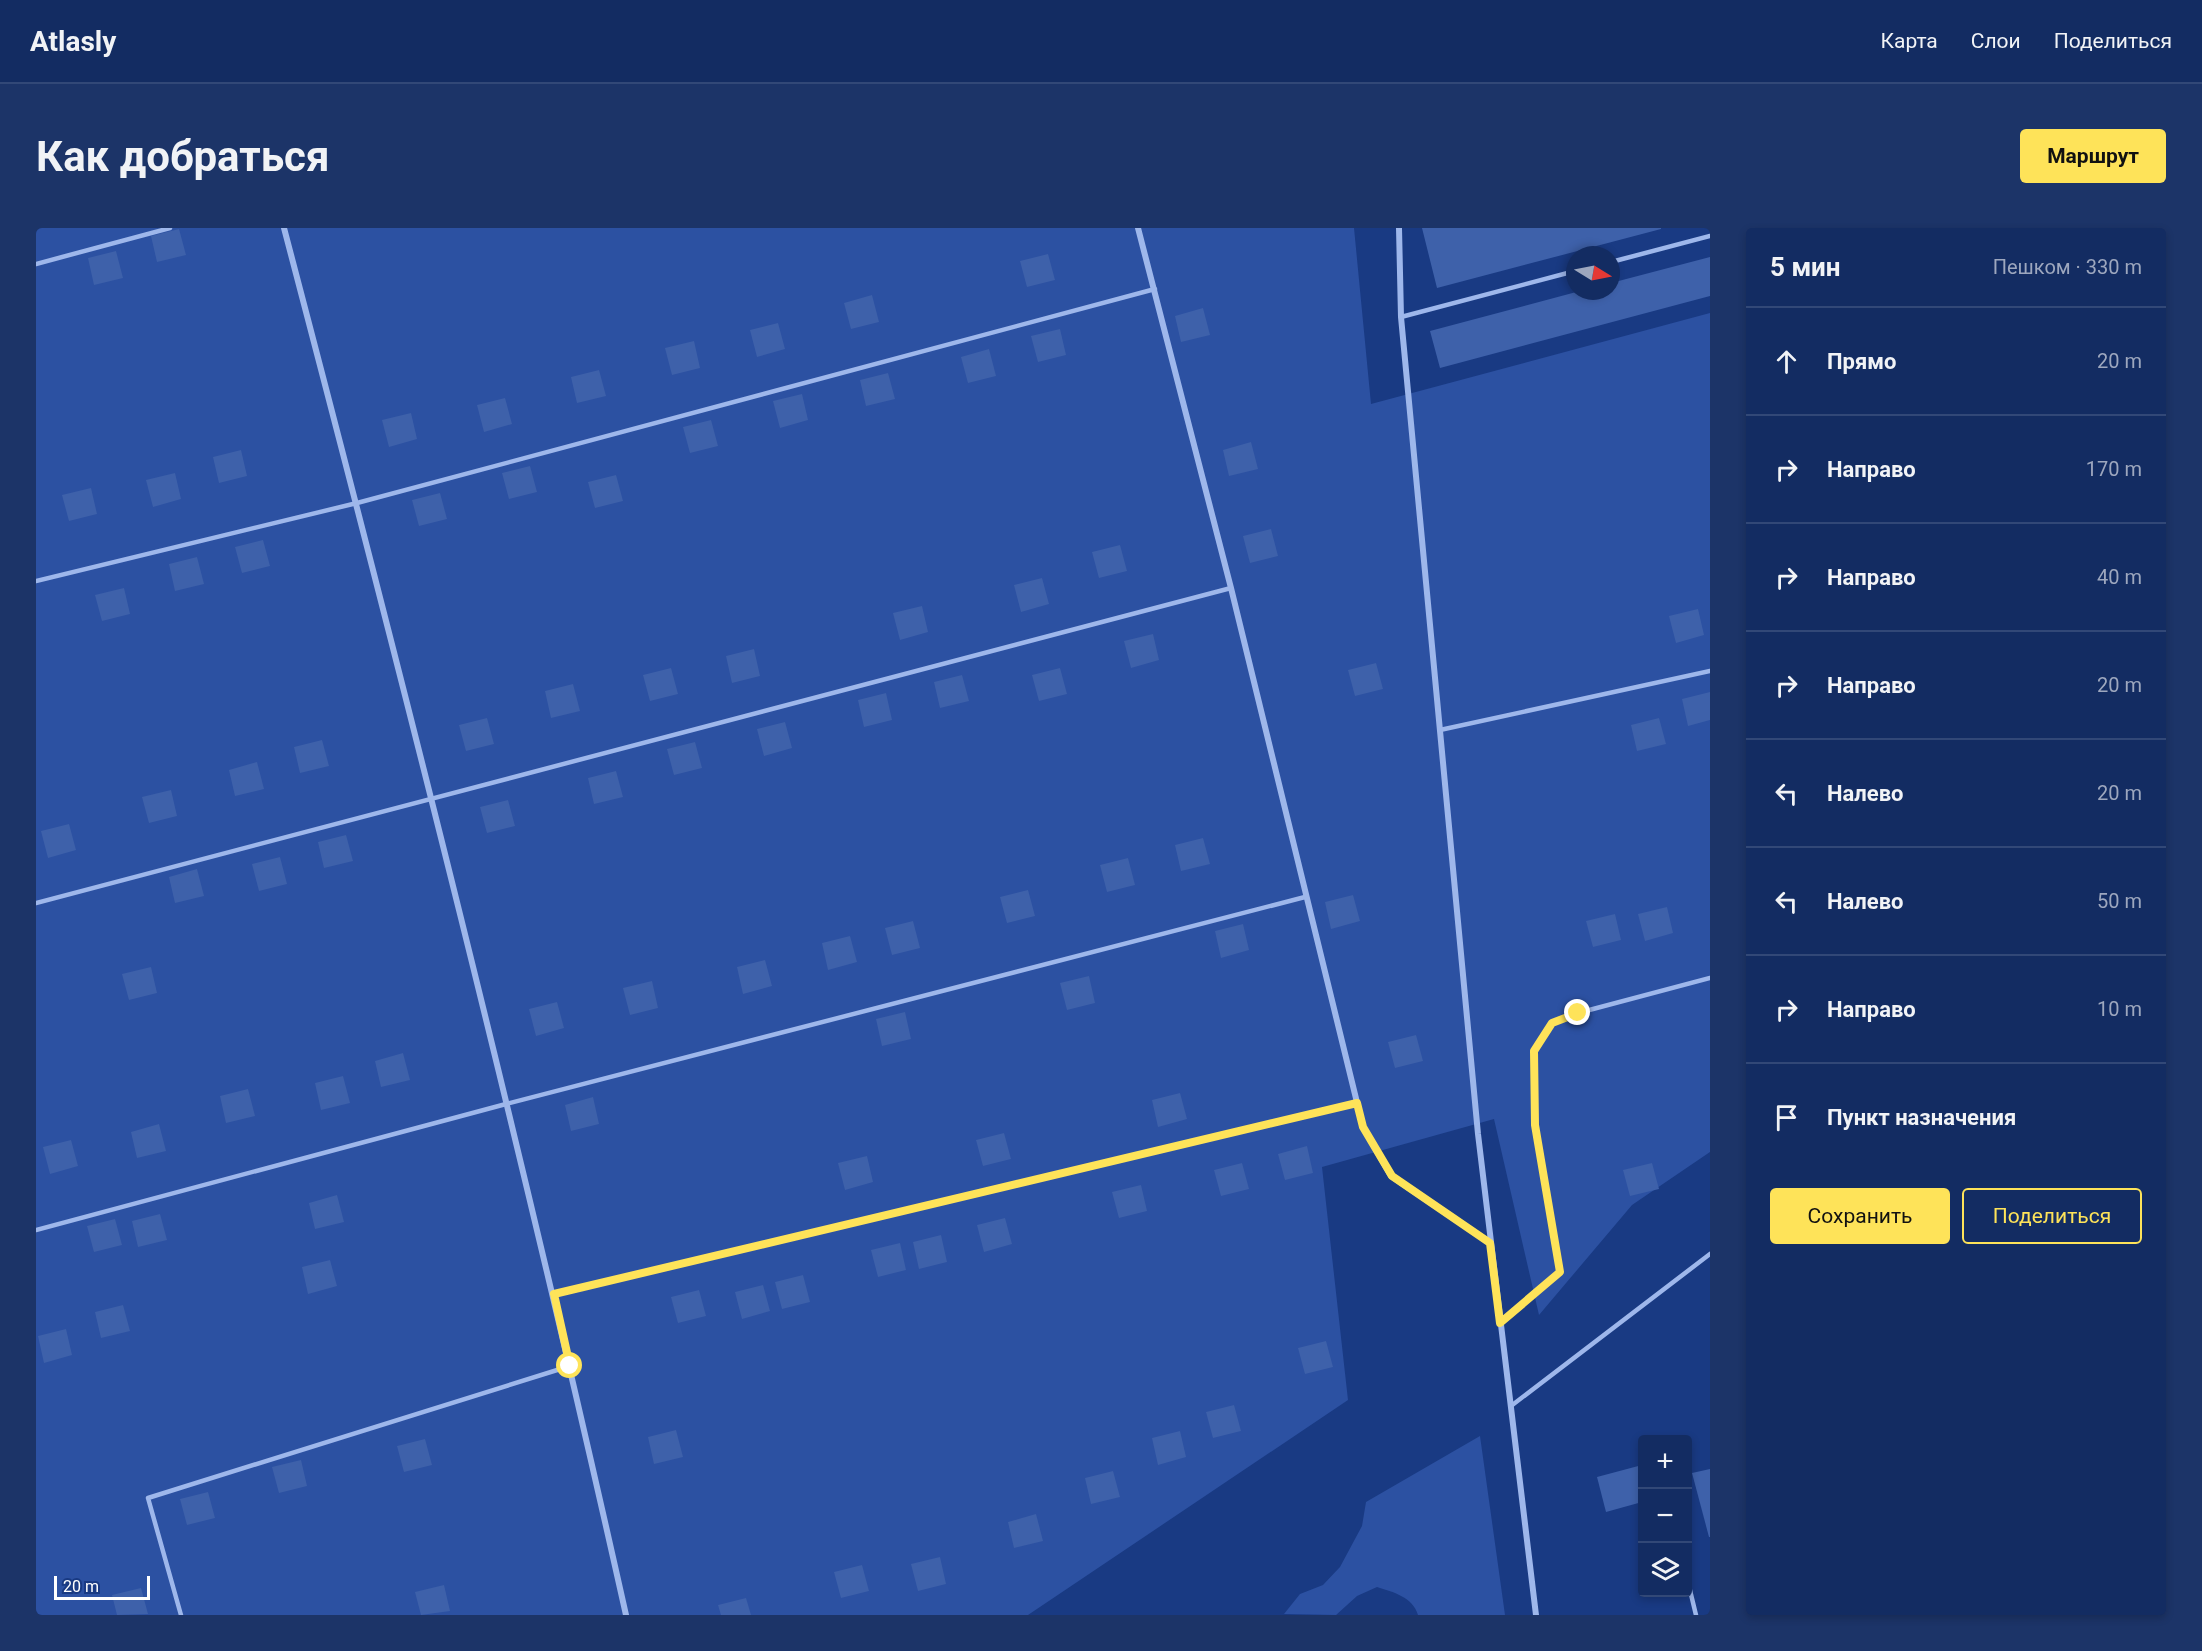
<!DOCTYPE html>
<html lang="ru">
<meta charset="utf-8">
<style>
body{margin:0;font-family:Roboto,sans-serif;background:#1c3468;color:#f1f3f6}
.controls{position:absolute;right:18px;bottom:18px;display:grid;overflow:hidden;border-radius:6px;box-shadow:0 3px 9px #0003}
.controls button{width:54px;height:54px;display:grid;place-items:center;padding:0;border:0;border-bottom:2px solid #324877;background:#132c62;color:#f1f3f6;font:30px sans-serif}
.compass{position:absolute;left:1530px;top:18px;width:54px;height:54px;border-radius:50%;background:#132c62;box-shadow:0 3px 9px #0003;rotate:100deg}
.scale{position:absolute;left:18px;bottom:15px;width:96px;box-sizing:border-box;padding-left:6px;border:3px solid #fff;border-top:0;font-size:16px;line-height:21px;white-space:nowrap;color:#fff;-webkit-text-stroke:4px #193a83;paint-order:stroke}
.stop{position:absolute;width:18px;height:18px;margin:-14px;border:4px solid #fee359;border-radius:50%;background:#fff}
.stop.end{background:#fee359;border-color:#fff;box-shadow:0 2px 6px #0008}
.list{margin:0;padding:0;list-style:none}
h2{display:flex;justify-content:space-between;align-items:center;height:78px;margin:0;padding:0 24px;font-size:26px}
h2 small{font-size:20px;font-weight:400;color:#9da7be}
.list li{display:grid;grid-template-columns:39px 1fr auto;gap:18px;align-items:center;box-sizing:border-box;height:108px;padding:0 24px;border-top:2px solid #324877}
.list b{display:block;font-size:22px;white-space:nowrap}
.list em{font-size:20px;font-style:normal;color:#9da7be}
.actions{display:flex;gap:12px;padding:18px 24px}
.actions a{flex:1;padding:14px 0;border:2px solid #fee359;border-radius:6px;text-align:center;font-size:21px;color:#fee359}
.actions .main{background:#fee359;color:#111}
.icon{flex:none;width:33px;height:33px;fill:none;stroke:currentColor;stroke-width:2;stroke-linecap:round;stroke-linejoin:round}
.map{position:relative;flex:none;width:1674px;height:1387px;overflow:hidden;border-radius:6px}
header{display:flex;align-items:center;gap:36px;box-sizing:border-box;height:84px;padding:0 30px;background:#132c62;border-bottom:2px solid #324877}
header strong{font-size:28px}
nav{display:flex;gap:33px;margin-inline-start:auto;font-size:21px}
.intro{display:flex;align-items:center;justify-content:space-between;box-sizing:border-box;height:144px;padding:0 36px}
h1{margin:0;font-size:42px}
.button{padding:15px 27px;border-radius:6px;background:#fee359;color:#111;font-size:21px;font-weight:700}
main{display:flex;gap:36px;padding:0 36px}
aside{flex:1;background:#132c62;border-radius:6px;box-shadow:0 3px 9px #0003}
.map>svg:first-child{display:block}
</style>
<header>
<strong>Atlasly</strong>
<nav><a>Карта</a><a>Слои</a><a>Поделиться</a></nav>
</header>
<div class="intro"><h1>Как добраться</h1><a class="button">Маршрут</a></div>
<main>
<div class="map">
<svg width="1674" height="1387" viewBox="0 0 1674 1387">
<rect width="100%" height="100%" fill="#193a83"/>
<g fill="#2c51a2">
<path d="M0,0H1318L1335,176L1674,85V924L1596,977L1503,1087L1458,891L1286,939L1312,1172L992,1387H0Z"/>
<path d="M1444,1208L1469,1387H1382C1377,1369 1357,1364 1341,1359L1321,1368L1300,1387L1248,1386L1264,1366L1287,1357L1304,1339L1326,1298L1330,1274Z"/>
</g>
<g fill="#3e61aa">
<path d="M1386,0H1625V1L1401,60Z"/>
<path d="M143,1L150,27L121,34L115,8Z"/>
<path d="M80,23L87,50L58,57L52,30Z"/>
<path d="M1012,26L1019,52L991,59L984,33Z"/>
<path d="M1674,29V68L1404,140L1394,103L1544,63H1575V55Z"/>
<path d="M836,67L843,94L815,101L808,75Z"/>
<path d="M1167,80L1174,107L1145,114L1139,88Z"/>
<path d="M742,95L749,121L721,129L714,102Z"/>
<path d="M1024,101L1030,127L1002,134L995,108Z"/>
<path d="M658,113L664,140L636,147L629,120Z"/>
<path d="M953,121L960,148L932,155L925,129Z"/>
<path d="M563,142L570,168L541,175L535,149Z"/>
<path d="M852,145L859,171L830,178L824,152Z"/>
<path d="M766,166L772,192L744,200L737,173Z"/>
<path d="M469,170L476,196L448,204L441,177Z"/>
<path d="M375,185L381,211L353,219L346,192Z"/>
<path d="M675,192L682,218L654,225L647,199Z"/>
<path d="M1215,214L1222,241L1193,248L1187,222Z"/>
<path d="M205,222L211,248L183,255L177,229Z"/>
<path d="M494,238L501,264L473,271L466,245Z"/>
<path d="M139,245L145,271L117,279L110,252Z"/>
<path d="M580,247L587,273L559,280L552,254Z"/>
<path d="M55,260L61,286L33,293L26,267Z"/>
<path d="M404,265L411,291L383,298L376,272Z"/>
<path d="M1235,301L1242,328L1214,335L1207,308Z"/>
<path d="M227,312L234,338L206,345L199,319Z"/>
<path d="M1084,317L1091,343L1063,350L1056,324Z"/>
<path d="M161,329L168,356L139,363L133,336Z"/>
<path d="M1006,350L1013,376L985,384L978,357Z"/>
<path d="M88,360L94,386L66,393L59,367Z"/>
<path d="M886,378L892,404L864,412L857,385Z"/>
<path d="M1662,381L1668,407L1640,415L1633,388Z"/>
<path d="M1117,406L1123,432L1095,440L1088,413Z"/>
<path d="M718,421L724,448L696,455L690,428Z"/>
<path d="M1340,435L1347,461L1319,468L1312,442Z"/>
<path d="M635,440L642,466L614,473L607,447Z"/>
<path d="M1024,440L1031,466L1003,473L996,447Z"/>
<path d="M926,447L933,473L904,480L898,454Z"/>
<path d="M537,456L544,483L515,490L509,463Z"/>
<path d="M1674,464V492L1652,498L1646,471Z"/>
<path d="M850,465L856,492L828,499L822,472Z"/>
<path d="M451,490L458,516L430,523L423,497Z"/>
<path d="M1623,490L1630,516L1601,523L1595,497Z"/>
<path d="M749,494L756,520L728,528L721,501Z"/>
<path d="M286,512L293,538L264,545L258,519Z"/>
<path d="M659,514L666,540L638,547L631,521Z"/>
<path d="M221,534L228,561L199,568L193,542Z"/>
<path d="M580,543L587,569L558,576L552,550Z"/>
<path d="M135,562L141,588L113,595L106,569Z"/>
<path d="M472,572L479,598L451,605L444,579Z"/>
<path d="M33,596L40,622L12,630L5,603Z"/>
<path d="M310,607L317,633L288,640L282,614Z"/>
<path d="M1167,610L1174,636L1145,643L1139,617Z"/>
<path d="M244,629L251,656L223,663L216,636Z"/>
<path d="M1092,630L1099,657L1071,664L1064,637Z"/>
<path d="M161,641L168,668L139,675L133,649Z"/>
<path d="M992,662L999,688L971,695L964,669Z"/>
<path d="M1317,667L1324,693L1295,701L1289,674Z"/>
<path d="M1631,679L1637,705L1609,713L1602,686Z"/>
<path d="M1579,686L1585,712L1557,719L1550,693Z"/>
<path d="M877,693L884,720L856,727L849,700Z"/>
<path d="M1207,696L1213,722L1185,730L1179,703Z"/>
<path d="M814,708L821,734L792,742L786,715Z"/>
<path d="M729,732L736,758L707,766L701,739Z"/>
<path d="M115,739L121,765L93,772L86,746Z"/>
<path d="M1053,748L1059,775L1031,782L1024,755Z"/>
<path d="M616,753L622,780L594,787L587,760Z"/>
<path d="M521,774L528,800L500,808L493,781Z"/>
<path d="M869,784L875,811L846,818L840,791Z"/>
<path d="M1380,807L1387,833L1359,840L1352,814Z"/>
<path d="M367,825L374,852L345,859L339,833Z"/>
<path d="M307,848L314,875L285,882L279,855Z"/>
<path d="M212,861L219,888L190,895L184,868Z"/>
<path d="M1144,865L1151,891L1122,899L1116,872Z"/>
<path d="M557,869L563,896L535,903L529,877Z"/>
<path d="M123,896L130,923L101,930L95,904Z"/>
<path d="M968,905L975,931L947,938L940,912Z"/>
<path d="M35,912L42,938L14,946L7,919Z"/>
<path d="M1271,918L1277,945L1249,952L1242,926Z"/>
<path d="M831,928L837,954L809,962L802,935Z"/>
<path d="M1206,935L1213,961L1185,968L1178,942Z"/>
<path d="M1616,935L1623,961L1594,968L1587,942Z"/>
<path d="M1105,957L1111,983L1083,990L1076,964Z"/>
<path d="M301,967L308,994L279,1001L273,975Z"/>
<path d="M124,986L131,1012L102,1019L96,993Z"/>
<path d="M969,990L976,1016L948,1024L941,997Z"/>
<path d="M79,991L86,1017L58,1024L51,998Z"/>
<path d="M905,1007L911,1034L883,1041L877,1014Z"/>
<path d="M864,1015L870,1042L842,1049L835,1022Z"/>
<path d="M294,1032L301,1058L272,1066L266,1039Z"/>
<path d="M767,1047L774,1074L746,1081L739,1054Z"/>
<path d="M727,1057L734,1083L706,1091L699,1064Z"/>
<path d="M663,1062L670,1088L642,1095L635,1069Z"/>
<path d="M87,1077L94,1103L65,1110L59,1084Z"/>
<path d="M30,1101L36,1127L8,1135L2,1108Z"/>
<path d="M1290,1113L1297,1139L1269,1146L1262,1120Z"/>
<path d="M1198,1177L1205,1203L1177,1210L1170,1184Z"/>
<path d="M640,1202L647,1229L618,1236L612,1209Z"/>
<path d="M1144,1203L1150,1229L1122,1237L1116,1210Z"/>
<path d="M389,1211L396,1237L368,1244L361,1218Z"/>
<path d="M265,1232L271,1258L243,1265L236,1239Z"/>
<path d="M1606,1237V1274L1570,1284L1561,1249Z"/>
<path d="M1674,1241V1309H1673L1656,1245Z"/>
<path d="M1077,1243L1084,1269L1055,1276L1049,1250Z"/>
<path d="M172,1264L179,1290L151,1297L144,1271Z"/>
<path d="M1000,1286L1007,1313L978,1320L972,1294Z"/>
<path d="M904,1329L910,1356L882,1363L875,1336Z"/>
<path d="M826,1337L833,1363L805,1370L798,1344Z"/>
<path d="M408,1357L414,1383L385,1387L379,1364Z"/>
<path d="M105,1360L112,1386L81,1387L76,1367Z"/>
<path d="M710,1370L715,1387H685L682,1377Z"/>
</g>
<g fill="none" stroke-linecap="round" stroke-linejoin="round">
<g stroke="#9eb7eb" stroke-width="4.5">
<path d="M1575,34L1674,8"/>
<path d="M0,36L134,0"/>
<path d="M1365,89L1539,43"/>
<path d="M0,353L321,275L1119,61"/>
<path d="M1404,502L1674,443"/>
<path d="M0,675L1195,360"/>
<path d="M0,1002L470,876L1269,669"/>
<path d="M518,1066L1321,875"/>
<path d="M1464,1095L1524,1044L1499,897L1498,823L1516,795L1542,785L1674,750"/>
<path d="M1475,1178L1674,1026"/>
<path d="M1652,1354L1660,1387"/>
<path d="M145,1387L112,1270L534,1138"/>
</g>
<g stroke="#9eb7eb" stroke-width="6">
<path d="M248,0C369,460 486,922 590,1387"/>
<path d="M1102,0L1195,360L1327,899L1355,948L1454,1015"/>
<path d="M1363,0L1365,89L1442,906L1500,1387"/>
</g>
</g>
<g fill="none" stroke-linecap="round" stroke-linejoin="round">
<path stroke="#fee359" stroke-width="8" d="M534,1138L518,1066L1321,875L1327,899L1356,948L1454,1015L1464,1095L1524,1044L1499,897L1498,823L1516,795L1542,785"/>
</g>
</svg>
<div class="controls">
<button>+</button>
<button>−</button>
<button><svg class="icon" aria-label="layers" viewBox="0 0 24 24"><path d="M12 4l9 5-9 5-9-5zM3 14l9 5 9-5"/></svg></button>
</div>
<svg class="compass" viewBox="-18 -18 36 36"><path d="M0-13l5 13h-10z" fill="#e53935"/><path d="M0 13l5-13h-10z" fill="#9da7be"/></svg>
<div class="scale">20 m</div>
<div class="stop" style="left:534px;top:1138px"></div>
<div class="stop end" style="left:1542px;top:785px"></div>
</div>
<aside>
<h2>5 мин<small>Пешком · 330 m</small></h2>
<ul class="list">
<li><svg class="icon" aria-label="ahead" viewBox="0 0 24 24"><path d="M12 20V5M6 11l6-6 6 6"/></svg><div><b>Прямо</b></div><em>20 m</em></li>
<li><svg class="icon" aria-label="right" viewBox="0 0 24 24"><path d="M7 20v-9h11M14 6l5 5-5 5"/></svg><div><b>Направо</b></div><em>170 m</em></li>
<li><svg class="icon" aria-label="right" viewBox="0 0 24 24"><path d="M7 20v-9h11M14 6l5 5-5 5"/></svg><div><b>Направо</b></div><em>40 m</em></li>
<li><svg class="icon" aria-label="right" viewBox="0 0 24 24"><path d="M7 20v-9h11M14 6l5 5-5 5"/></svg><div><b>Направо</b></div><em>20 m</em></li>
<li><svg class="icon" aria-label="left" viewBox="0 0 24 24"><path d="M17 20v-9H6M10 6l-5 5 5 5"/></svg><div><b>Налево</b></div><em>20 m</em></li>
<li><svg class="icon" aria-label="left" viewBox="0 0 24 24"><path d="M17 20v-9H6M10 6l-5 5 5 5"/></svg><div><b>Налево</b></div><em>50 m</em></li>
<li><svg class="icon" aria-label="right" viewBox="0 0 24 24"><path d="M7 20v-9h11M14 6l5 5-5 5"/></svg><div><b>Направо</b></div><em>10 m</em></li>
<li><svg class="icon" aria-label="arrive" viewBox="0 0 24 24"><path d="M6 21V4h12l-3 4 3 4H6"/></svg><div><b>Пункт назначения</b></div></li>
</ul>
<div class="actions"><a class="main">Сохранить</a><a>Поделиться</a></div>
</aside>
</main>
